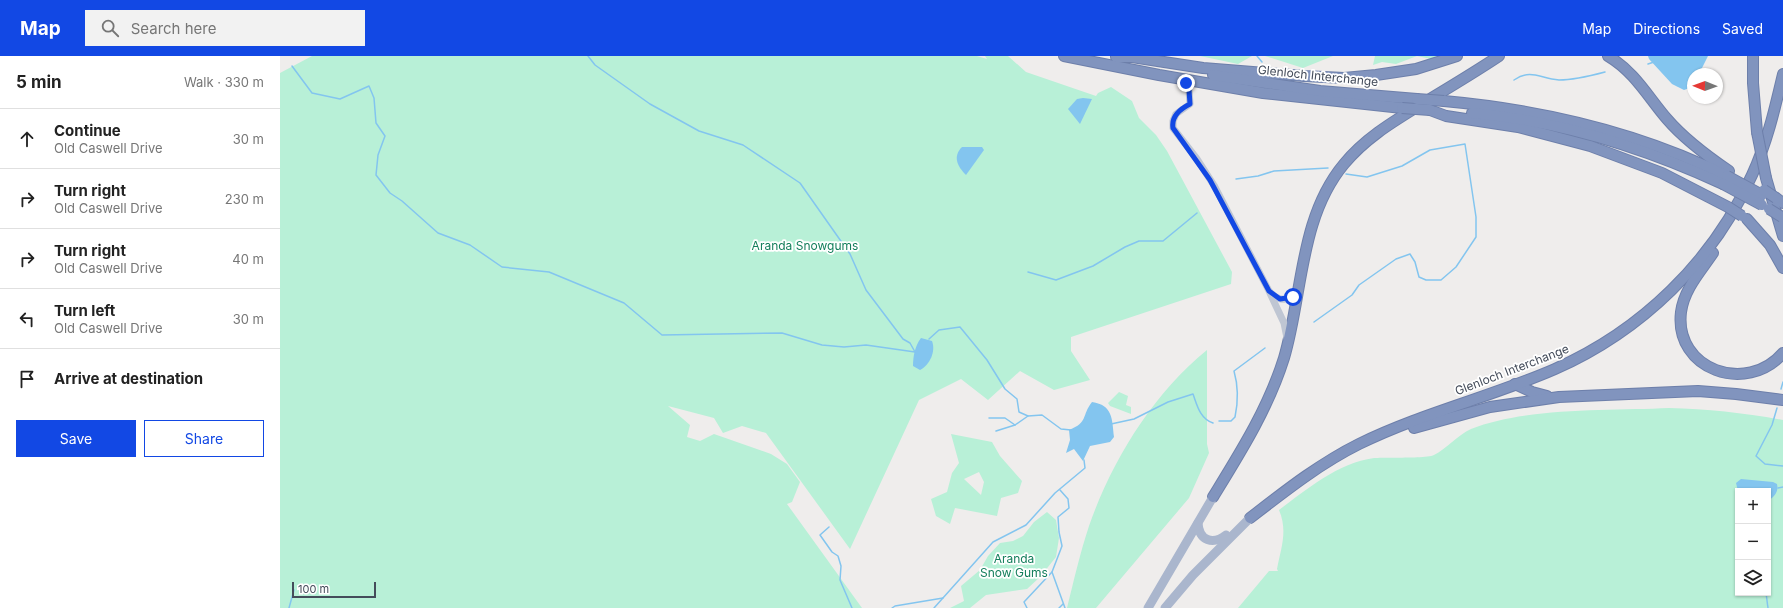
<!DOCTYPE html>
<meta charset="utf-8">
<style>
body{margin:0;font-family:Inter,sans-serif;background:#f2f2f2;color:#222}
.controls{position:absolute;right:12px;bottom:12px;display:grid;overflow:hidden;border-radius:0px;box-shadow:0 1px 3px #0004}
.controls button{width:36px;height:36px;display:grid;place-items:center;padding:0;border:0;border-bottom:1px solid #e0e0e0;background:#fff;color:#222;font:20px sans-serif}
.compass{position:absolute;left:1407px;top:12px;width:36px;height:36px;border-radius:50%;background:#fff;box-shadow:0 1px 3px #0004;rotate:271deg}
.scale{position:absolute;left:12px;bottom:10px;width:84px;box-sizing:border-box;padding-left:4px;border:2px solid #444c5a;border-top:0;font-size:11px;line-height:14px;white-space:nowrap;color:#444c5a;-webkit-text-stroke:3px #fff;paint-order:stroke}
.stop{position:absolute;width:12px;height:12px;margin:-9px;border:3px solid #1248e4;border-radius:50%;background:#fff}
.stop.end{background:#1248e4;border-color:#fff;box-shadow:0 1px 4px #0008}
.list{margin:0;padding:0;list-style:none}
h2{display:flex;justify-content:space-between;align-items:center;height:52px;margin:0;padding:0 16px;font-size:17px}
h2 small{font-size:13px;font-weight:400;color:#767676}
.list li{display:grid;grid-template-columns:26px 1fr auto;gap:12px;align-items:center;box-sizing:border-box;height:60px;padding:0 16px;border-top:1px solid #e0e0e0}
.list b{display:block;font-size:15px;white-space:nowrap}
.list p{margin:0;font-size:13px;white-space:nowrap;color:#767676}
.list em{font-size:13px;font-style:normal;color:#767676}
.actions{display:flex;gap:8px;padding:12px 16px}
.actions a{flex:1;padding:9px 0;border:1px solid #1248e4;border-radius:0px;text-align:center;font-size:14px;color:#1248e4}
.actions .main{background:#1248e4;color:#fff}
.icon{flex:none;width:22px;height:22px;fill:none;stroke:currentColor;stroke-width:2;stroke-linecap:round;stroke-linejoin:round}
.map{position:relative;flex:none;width:1503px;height:552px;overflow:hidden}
header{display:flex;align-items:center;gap:24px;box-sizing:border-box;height:56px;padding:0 20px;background:#1248e4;color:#fff}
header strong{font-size:19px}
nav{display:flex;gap:22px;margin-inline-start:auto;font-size:14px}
.search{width:280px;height:36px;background:#f2f2f2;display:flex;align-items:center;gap:10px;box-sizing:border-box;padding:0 14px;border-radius:0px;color:#767676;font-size:15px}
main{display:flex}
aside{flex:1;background:#fff}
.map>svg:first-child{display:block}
</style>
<header>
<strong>Map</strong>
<div class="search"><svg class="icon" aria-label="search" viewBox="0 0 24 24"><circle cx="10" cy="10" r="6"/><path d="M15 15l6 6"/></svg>Search here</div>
<nav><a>Map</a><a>Directions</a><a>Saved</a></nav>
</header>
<main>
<aside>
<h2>5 min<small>Walk · 330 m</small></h2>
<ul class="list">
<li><svg class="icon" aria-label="ahead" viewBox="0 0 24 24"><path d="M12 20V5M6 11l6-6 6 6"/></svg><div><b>Continue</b><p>Old Caswell Drive</p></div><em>30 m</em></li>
<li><svg class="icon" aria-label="right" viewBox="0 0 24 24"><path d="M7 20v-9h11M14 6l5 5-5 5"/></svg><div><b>Turn right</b><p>Old Caswell Drive</p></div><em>230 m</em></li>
<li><svg class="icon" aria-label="right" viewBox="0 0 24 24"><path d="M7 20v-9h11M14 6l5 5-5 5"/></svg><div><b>Turn right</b><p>Old Caswell Drive</p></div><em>40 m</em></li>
<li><svg class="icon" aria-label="left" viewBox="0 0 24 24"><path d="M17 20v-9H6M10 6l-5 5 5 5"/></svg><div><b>Turn left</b><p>Old Caswell Drive</p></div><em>30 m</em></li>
<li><svg class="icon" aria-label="arrive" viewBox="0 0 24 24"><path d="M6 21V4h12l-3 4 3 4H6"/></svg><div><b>Arrive at destination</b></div></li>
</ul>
<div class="actions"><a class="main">Save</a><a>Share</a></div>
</aside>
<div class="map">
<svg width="1503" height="552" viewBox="0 0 1503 552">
<rect width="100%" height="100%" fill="#efedec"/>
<g fill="#b8f0d7" fill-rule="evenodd">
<path d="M32,0H697L707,3L705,0H728L746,16L816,40L818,37L831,31L852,45L859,62L876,79L887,95L952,216L951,228L791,281V295L810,324L774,334L740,315L708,344L681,323L639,344L570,493L486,377L462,370L443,377L434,362L388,350L410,369L407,381L420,385L434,378L491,398L507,408L520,426L512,446L507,448L582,552H0V17Z"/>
<path d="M920,0H972L958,8Z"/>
<path d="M985,0H1053L1023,12Z"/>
<path d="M1095,0H1162L1151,3L1137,0L1116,8L1102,6L1093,9Z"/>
<path d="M927,294V388L929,397L909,442L816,552H787C794,524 800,497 809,470C832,404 873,338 927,294Z"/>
<path d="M839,336L848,340L846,349L851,351V358L830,350L828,347Z"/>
<path d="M1389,352C1428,353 1465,357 1503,364V552H958L989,515H998L997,513C1001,492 1008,475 999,454C1027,433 1058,407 1094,402C1106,401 1145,403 1154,399C1166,393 1178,379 1191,373C1246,351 1330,355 1389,352ZM1458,435H1488V537H1458Z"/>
<path d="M671,378L712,386L720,400L742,425L738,437L721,442L717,460L675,452L670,468L656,460L651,443L667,436L672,417L679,407ZM699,416L704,426L701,439L684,423Z"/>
<path d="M767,456L776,464L779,482L776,501L760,521L747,533L706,539L690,552H670L684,545L681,530L700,514L708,500L720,487L733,485L743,480L754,466Z"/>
</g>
<g fill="#83c5ef">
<path d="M1368,0H1428L1419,18H1413C1413,27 1413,32 1404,34L1392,28L1369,3Z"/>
<path d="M803,42L812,43L800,68L788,53L797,43Z"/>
<path d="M682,91H702L704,94L686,119C678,111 672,101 682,91Z"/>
<path d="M641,282L652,285C656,295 650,309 640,314L633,310C633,300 635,290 641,282Z"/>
<path d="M812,346C833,349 832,363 834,381L830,386L810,390L803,405L794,393L786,397L790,384L789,374C809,366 801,360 812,346Z"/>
<path d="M1461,423L1493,426L1497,428C1499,436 1494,441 1488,445V435H1458L1456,427Z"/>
</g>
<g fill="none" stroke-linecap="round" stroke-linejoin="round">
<g stroke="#83c5ef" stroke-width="1.5">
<path d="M308,0L315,9L370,48L419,75L463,89L520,127L570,198L586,234L623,283L630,287L635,296"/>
<path d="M977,0L982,6"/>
<path d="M1368,8L1374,6"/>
<path d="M12,10L32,37L60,43L89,30L94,42L96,67L105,80L98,99L96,119L110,137L122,145L158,177L190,189L222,211L269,216L344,247L382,279L502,277L542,289L564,291L586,289L635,296"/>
<path d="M1234,24C1252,12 1260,23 1279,24C1294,24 1310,20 1325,16"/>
<path d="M956,123L978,120L994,115L1048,112"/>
<path d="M748,216L776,224L813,210L845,191L859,185H883L917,157"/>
<path d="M1034,266L1072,239L1079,229L1116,203L1130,198L1135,206L1139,221L1146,224H1161L1176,211L1196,181V161L1185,88L1150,94L1122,110L1087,121L1066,118"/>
<path d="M649,283L659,274L680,271L707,304L725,333L737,343L739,356L748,360L762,359L781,373L791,374"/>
<path d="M1501,333L1503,326"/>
<path d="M1497,352L1492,369L1476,400L1485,408L1503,410"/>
<path d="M709,362H725L735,369"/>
<path d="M939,365H951L955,361C958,347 958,329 954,315L985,292"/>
<path d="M831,368L854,363L888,346L913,338C917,349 920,363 933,367"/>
<path d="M716,375L735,369L748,360"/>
<path d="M1498,432L1503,431"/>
<path d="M780,434L788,443L789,452L778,461L779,476L782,490L772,516L785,552"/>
<path d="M549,471L540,479L552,496L558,500L561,510L560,524L572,552"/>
<path d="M1486,537L1488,552"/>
<path d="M9,552L14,534"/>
<path d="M612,552L615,550L663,542"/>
<path d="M654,552L713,486L746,469L775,437L805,412L804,404"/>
<path d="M747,552L744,546L772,516"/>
<path d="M779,552L783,548"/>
</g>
<g stroke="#6d7faa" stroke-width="12">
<g id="highway">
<path d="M784,0L879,19L983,37L1122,52"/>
<path d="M1328,0C1355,16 1368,41 1387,63C1405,84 1427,100 1449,115"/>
<path d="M1473,0V27L1477,76"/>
<path d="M836,1H852L923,12L1024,20L1064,22L1096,19L1136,13L1177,0"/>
<path d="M933,19L1040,35L1137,43"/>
<path d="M1164,45C1263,54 1358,76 1447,120"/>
<path d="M1150,54L1166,60L1238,71L1310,90L1382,117L1448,151"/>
<path d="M1192,57C1280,65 1363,91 1443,128"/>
<path d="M1486,122L1503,180"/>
<path d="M1496,142L1503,147"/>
<path d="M1467,163L1490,189L1503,212"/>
<path d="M1433,197C1421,215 1404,233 1401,256C1394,314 1467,339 1503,297"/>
<path d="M1235,328L1252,336L1267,340"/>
<path d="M1134,372L1210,351L1279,341L1418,335L1456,338L1503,344"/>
<path d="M933,441C960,397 988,353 1004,302C1023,238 1019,162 1064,108C1086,81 1116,64 1145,46C1170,31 1195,16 1219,0"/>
<path d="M970,462C1005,435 1039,408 1079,388C1142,357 1211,341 1275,313C1361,275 1433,206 1472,119C1487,87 1495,52 1503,18"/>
</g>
</g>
<g stroke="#bfc6d3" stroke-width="7">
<path d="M904,23L909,34L910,48L896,58L893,65V72L917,103L935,131L989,235L1004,267L1007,282"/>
<path d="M991,237C998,245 1011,246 1017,236"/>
</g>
<g stroke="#aab6cd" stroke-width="9">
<path d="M918,467C919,485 933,489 946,479"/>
<path d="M868,552L933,441"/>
<path d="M885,552L913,519L970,462"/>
</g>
<use href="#highway" stroke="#8194be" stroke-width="10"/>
<g stroke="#6d7faa" stroke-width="12" stroke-linecap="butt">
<g id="highway-bridge">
<path d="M1137,43L1164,45"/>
<path d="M1122,52L1150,54"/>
<path d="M1477,76L1486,122"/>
<path d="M1447,120L1482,139"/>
<path d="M1443,128L1482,149"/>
<path d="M1484,134L1496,142"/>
<path d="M1448,151L1462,160"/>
<path d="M1489,153L1502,161"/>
</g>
</g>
<use href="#highway-bridge" stroke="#8194be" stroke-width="10"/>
</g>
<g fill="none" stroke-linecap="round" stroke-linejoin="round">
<path stroke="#1248e4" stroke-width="5" d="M906,27L909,34L910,48C900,53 891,60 893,72L930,124L989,235L1000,243L1013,241"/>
</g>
<g text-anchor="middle" stroke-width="3.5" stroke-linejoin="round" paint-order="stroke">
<g font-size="12" fill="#444c5a" stroke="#fff">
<text transform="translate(1038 20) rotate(6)" y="4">Glenloch Interchange</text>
<text transform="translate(1232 314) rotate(-21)" y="4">Glenloch Interchange</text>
</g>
<g font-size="12" fill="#137e5b" stroke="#fff">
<text x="525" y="194">Aranda Snowgums</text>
<text x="734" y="507">Aranda<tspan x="734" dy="14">Snow Gums</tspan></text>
</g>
</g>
</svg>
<div class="controls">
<button>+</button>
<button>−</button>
<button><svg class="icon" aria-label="layers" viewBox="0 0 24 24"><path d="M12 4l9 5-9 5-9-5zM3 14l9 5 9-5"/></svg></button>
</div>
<svg class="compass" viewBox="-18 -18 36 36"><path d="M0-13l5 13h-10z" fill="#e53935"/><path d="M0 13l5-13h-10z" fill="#767676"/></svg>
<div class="scale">100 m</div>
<div class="stop" style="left:1013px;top:241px"></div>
<div class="stop end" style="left:906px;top:27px"></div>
</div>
</main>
